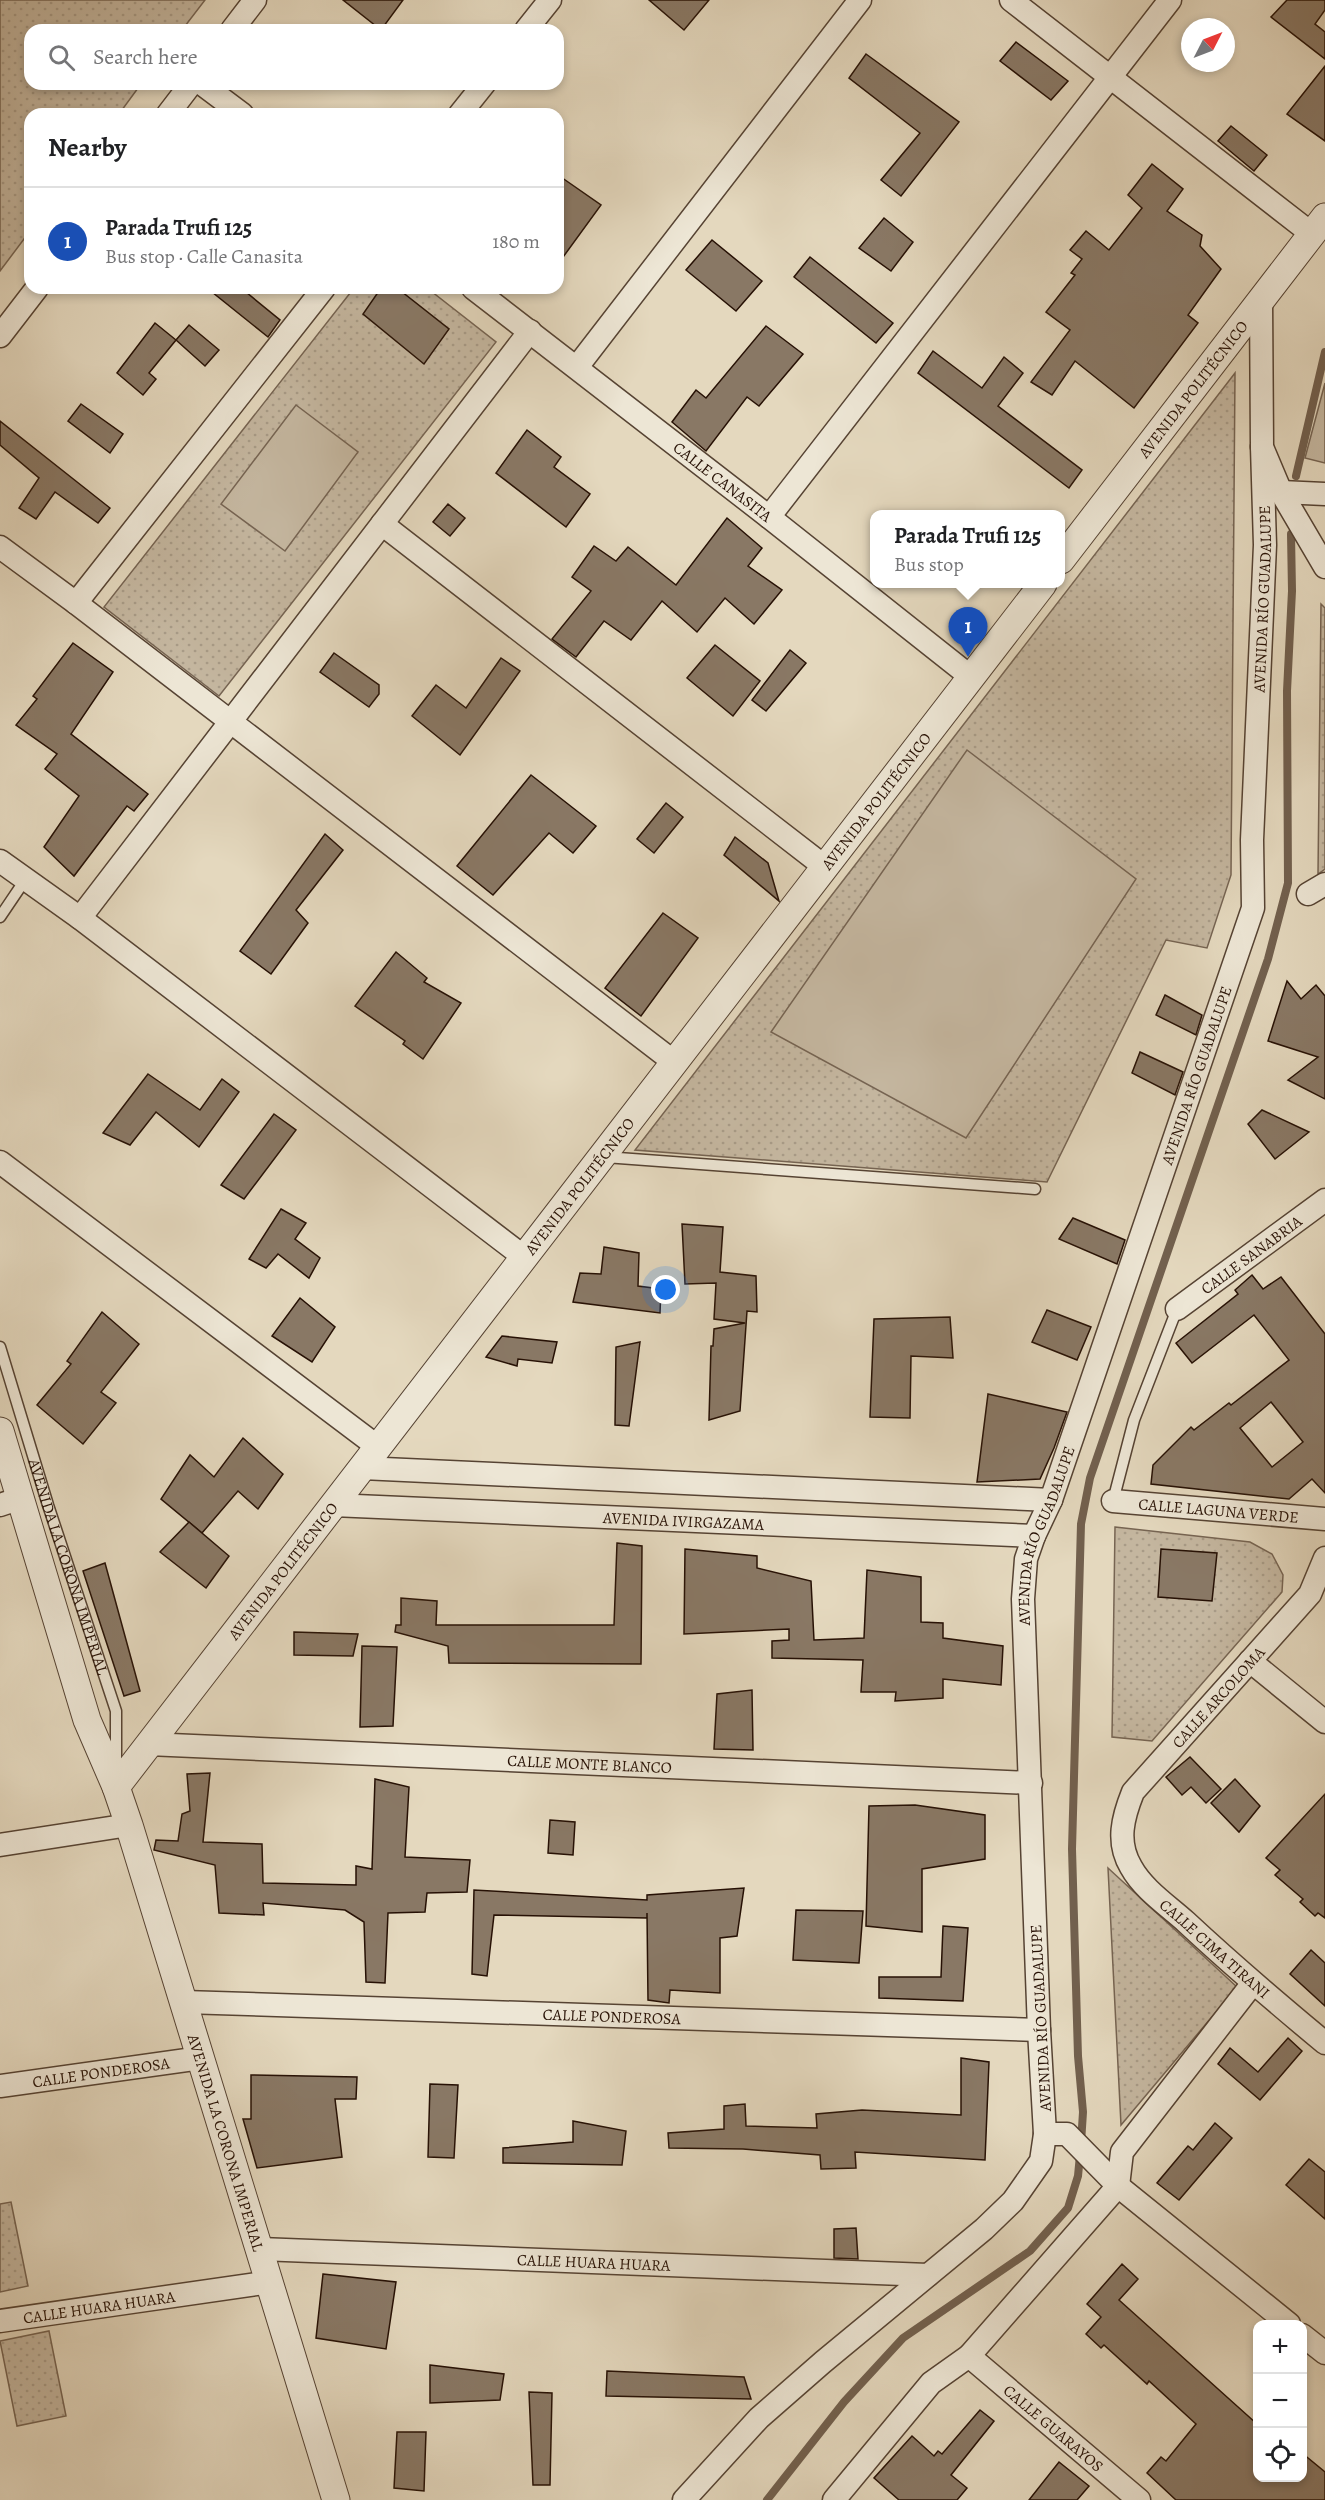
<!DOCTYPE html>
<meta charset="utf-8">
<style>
body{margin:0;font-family:Alegreya,serif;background:#f2f2f2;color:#202124}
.controls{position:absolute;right:18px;bottom:18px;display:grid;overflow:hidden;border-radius:12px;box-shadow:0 3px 9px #0003}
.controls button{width:54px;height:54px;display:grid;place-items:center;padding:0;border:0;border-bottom:2px solid #e0e0e0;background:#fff;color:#202124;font:30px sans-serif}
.compass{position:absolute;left:1181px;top:18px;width:54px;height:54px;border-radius:50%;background:#fff;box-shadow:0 3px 9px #0003;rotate:48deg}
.you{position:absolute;left:666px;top:1290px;width:21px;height:21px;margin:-15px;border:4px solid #fff;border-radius:50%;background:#1a73e8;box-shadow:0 0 0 9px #1a73e833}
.badge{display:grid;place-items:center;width:39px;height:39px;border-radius:50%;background:#1a73e8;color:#fff;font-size:20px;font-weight:700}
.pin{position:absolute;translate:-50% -50px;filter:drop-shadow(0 2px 3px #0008)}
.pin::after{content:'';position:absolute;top:32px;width:21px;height:18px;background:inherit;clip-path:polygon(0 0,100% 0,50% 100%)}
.popup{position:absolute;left:870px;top:510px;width:195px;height:78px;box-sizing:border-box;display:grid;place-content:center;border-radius:12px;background:#fff;filter:drop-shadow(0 2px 4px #0005);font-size:20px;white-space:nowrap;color:#757577}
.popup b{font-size:22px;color:#202124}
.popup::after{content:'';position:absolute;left:50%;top:100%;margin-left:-12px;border:12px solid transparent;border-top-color:#fff}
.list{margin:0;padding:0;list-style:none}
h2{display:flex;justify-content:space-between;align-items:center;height:78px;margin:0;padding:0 24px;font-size:26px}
h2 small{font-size:20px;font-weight:400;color:#757577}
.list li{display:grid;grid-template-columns:39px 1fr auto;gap:18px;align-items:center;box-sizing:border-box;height:108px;padding:0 24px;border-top:2px solid #e0e0e0}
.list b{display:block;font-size:22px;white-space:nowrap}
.list p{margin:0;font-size:20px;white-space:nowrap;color:#757577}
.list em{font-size:20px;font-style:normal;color:#757577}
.icon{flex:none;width:33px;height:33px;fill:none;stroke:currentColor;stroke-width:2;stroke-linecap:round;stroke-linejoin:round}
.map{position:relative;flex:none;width:1325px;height:2500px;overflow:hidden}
.search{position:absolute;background:#fff;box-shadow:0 3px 9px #0003;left:24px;top:24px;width:540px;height:66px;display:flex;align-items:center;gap:15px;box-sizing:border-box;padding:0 21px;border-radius:18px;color:#757577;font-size:22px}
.panel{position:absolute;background:#fff;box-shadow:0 3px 9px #0003;left:24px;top:108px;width:540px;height:186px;border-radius:18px}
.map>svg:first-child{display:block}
</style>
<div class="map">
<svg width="1325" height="2500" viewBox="0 0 1325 2500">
<defs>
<pattern id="grass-dots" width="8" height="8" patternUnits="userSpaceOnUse" patternTransform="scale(1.5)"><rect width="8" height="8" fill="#c4b69f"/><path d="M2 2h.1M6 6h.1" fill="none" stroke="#a89b87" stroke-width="1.8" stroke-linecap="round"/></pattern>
</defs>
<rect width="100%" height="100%" fill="#e4d8be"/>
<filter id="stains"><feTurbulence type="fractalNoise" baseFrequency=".00333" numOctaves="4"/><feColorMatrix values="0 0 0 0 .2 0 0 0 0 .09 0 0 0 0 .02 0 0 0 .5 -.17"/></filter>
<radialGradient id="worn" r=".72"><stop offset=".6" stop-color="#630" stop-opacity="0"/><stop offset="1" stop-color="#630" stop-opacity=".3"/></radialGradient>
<g fill="url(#grass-dots)" stroke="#766452" stroke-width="1.5">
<path d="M0,0H205L182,30H30V84H141L119,114H30V231L0,271Z"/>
<path d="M354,288H427L496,342L219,696L104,607Z"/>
<path d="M1235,373L1231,875L1207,948L1166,940L1047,1182L635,1150Z"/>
<path d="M1321,604L1325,608V869L1318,874Z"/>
<path d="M1115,1527L1250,1542L1272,1554L1283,1575L1282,1592L1152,1741L1112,1737Z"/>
<path d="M1108,1868L1237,1987L1121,2125Z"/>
<path d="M11,2202L28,2286L0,2292V2204Z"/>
<path d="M49,2331L66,2416L17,2426L0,2341Z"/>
</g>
<g fill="#c4b69f" stroke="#766452" stroke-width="1.5">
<path d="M1325,383V463L1305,458Z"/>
<path d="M296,405L358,452L285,551L221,504Z"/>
<path d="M967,750L1136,879L966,1138L771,1032Z"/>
</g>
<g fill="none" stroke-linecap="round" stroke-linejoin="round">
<g stroke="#72604e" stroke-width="8">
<path d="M1296,476L1325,352"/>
<path d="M1081,2143L1083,2112L1078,2056L1072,1849L1081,1524L1090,1478L1268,959L1288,883L1287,691L1292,591L1291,534"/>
<path d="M767,2500L844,2402L903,2338L1030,2251L1068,2208L1078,2176L1080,2155"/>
</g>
</g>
<g fill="#897865" stroke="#271105" stroke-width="1.5" fill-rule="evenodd">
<path d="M343,0H403L381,30Z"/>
<path d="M649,0H709L684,30Z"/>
<path d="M1287,0H1325V10L1315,24L1325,32V59L1271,17Z"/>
<path d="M1016,42L1068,81L1051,100L1000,61Z"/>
<path d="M866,54L959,122L901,196L881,180L920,133L849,78Z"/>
<path d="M1325,66V141L1287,114Z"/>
<path d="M1231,126L1267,155L1254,171L1218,141Z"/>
<path d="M1152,164L1183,189L1167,211L1202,235L1200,246L1221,269L1188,315L1198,323L1134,408L1075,361L1052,395L1031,382L1070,330L1046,312L1075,275L1071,273L1082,259L1070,250L1086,231L1109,250L1142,208L1128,195Z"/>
<path d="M558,175L601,205L558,264Z"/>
<path d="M884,218L913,242L891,271L859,248Z"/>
<path d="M712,240L762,281L736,311L686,270Z"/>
<path d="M810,257L893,323L876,343L794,277Z"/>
<path d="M207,288H241L280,320L268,337Z"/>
<path d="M381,288H397L449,329L424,364L363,314Z"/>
<path d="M155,323L176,340L149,373L156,379L143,395L117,373Z"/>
<path d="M189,325L219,350L205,366L176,340Z"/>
<path d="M766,326L803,354L759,406L747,397L706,451L672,422L696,390L706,398Z"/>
<path d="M933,351L982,388L1004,357L1023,373L998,406L1082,470L1069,488L918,373Z"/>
<path d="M81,404L123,434L110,453L68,421Z"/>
<path d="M0,421L110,508L98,523L55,492L36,519L19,508L39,478L0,445Z"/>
<path d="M527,430L561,457L554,467L590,494L566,527L496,473Z"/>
<path d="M448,504L465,518L450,536L433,522Z"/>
<path d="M727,518L762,548L748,566L782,590L754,624L725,598L697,632L662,601L631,640L604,621L576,657L552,639L591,591L572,577L594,546L616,561L628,547L676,585Z"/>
<path d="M73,643L113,672L71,734L148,794L134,811L127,806L74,876L44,847L79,796L45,769L57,754L16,725L37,699L33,696Z"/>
<path d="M715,645L760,681L733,716L687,678Z"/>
<path d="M790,650L806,663L766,711L752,700Z"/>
<path d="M334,653L379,685V694L369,707L320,672Z"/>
<path d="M501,658L520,671L460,755L412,716L436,685L466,708Z"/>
<path d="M531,775L596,826L573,853L549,833L493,895L457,866Z"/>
<path d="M666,803L683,817L654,853L637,839Z"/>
<path d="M325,834L343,850L296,910L308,923L271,974L240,951Z"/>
<path d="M735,837L768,863L779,901L724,855Z"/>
<path d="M663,913L698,938L641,1016L605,988Z"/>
<path d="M396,952L427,978L424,982L461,1003L423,1059L403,1044L405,1041L355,1006Z"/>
<path d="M1287,981L1301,999L1316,985L1325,996V1099L1288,1080L1318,1057L1268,1041Z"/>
<path d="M1165,995L1202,1015L1196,1035L1156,1015Z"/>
<path d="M1140,1052L1183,1072L1175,1095L1132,1073Z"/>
<path d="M148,1074L200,1110L222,1079L239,1092L199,1147L156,1112L130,1145L103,1133Z"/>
<path d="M1262,1110L1309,1132L1275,1159L1248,1124Z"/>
<path d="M274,1114L296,1130L244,1199L221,1185Z"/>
<path d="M281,1209L306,1223L295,1239L320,1258L309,1278L278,1254L266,1268L249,1259Z"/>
<path d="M1073,1218L1125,1240L1117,1264L1059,1239Z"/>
<path d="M682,1224L723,1227L720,1272L756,1276L757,1312L747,1311L740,1411L709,1420L711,1346H713L714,1329L745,1323L714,1319L716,1283L685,1284Z"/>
<path d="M604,1247L639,1253L638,1286L661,1289L660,1313L573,1302L580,1273L601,1274Z"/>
<path d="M1252,1275L1263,1289L1281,1277L1325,1334V1493L1312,1479L1289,1499L1151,1484L1153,1465L1191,1427L1194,1430L1229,1403L1231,1405L1289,1360L1254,1315L1192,1363L1176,1343L1238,1294L1235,1290ZM1271,1402L1303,1442L1272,1467L1240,1428Z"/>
<path d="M300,1298L335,1327L312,1362L272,1336Z"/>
<path d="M1047,1310L1091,1327L1077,1360L1032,1342Z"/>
<path d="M102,1312L139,1344L101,1392L116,1403L83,1444L37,1405L71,1364L67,1361Z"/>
<path d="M950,1317L953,1358L911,1356L910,1418L870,1417L874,1319Z"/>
<path d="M502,1336L557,1342L552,1363L518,1359L517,1366L486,1357Z"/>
<path d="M640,1342L629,1426L615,1425L616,1347Z"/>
<path d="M988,1394L1067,1412L1054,1448L1040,1479L977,1482Z"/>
<path d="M243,1438L283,1474L258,1509L238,1491L202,1533L161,1499L190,1455L214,1477Z"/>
<path d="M189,1522L229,1556L206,1588L160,1552Z"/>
<path d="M617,1543L642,1546L641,1664L449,1663L448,1646L395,1632L396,1625H401V1598L437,1601L436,1625H614Z"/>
<path d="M685,1549L757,1556V1568L811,1581L814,1640L864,1638L867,1570L921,1577V1622L943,1623V1638L1003,1646L1001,1685L943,1679V1698L895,1701L896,1692H861L863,1660L772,1658V1641L789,1640V1629L684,1634Z"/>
<path d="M1161,1549L1217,1553L1212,1601L1158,1597Z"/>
<path d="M105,1563L140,1691L124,1696L83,1571Z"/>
<path d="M294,1632L358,1634L353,1656L294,1655Z"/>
<path d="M362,1646L397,1647L393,1726L360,1727Z"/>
<path d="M752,1690L753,1750L714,1749L717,1694Z"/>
<path d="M1190,1757L1221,1789L1206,1803L1191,1787L1182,1795L1166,1777Z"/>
<path d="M210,1773L203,1842L262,1844L263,1883L356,1885V1866L372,1869L375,1779L409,1787L405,1857L470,1860L467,1892L427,1893L425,1912L388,1913L385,1983L366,1982L364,1922L345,1910L263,1903L264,1915L219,1913L215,1865L154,1850L156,1840L178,1841L182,1814L190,1811L187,1774Z"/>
<path d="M1235,1779L1260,1806L1239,1832L1211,1803Z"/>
<path d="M1325,1794V1918L1318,1913L1315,1916L1300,1902L1303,1899L1275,1875L1280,1870L1266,1858Z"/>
<path d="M915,1805L985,1815V1859L922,1869V1932L866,1926L869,1806Z"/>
<path d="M550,1820L575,1822L573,1855L548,1853Z"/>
<path d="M744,1888L737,1936L720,1938V1993L670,1990L669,2003L648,2000L647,1913V1918L494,1915L487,1976L472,1974L474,1890L647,1900V1895Z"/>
<path d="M796,1910L863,1911L859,1963L793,1960Z"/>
<path d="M943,1926L968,1928L963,2001L879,1998V1977H941Z"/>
<path d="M1311,1950L1325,1963V2006L1290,1974Z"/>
<path d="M1288,2038L1302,2051L1260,2100L1218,2064L1230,2048L1258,2072Z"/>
<path d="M961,2058L989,2062L985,2160L855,2152L856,2168L821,2169L820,2155L743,2149L669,2148L668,2133L724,2129V2106L745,2104L746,2126L817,2128L816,2114L862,2110L961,2115Z"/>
<path d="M251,2075L357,2077L356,2099H335L342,2157L257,2168L243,2119H251Z"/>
<path d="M430,2084L458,2085L454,2158L428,2157Z"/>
<path d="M573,2121L626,2131L622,2165L503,2163V2148L573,2142Z"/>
<path d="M1215,2123L1232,2138L1179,2200L1157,2183L1188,2146L1193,2150Z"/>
<path d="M1309,2159L1325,2172V2219L1286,2185Z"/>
<path d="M856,2228L858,2259L834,2258V2229Z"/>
<path d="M1122,2264L1138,2279L1119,2300L1257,2424V2478H1302V2453L1325,2472V2500H1176L1147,2473L1161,2457L1166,2461L1196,2424L1149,2381L1147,2384L1104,2345L1101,2348L1086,2334L1101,2317L1087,2304Z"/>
<path d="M323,2274L396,2282L386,2349L316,2338Z"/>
<path d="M430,2365L504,2374L500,2400L430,2403Z"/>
<path d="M607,2371L744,2377L751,2399L606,2396Z"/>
<path d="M529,2392L552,2393L550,2485H533Z"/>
<path d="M980,2410L994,2421L951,2475L967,2488L957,2500H899L874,2478L912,2436L934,2456L938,2451L942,2454Z"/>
<path d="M397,2432H426L424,2491L394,2488Z"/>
<path d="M1059,2462L1089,2486L1077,2500H1029Z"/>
</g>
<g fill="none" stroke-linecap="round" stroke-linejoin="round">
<g stroke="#564333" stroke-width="13">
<g id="service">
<path d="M0,917L25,880"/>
<path d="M605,1157L1035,1189"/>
<path id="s1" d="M0,1347L48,1505L116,1711V1765"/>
<path d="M1113,1501L1134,1420L1177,1309"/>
</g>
</g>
<g stroke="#564333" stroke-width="25">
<g id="minor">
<path d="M1011,0L1312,234"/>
<path d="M232,30L255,0"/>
<path d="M526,30L550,0"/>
<path d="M202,84L242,114"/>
<path d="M168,114L191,84"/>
<path d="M460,114L484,84"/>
<path id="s2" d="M473,288L769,517L971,677"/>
<path d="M1261,299L1262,447L1281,492L1325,567"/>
<path d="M0,336L37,288"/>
<path d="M577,367L860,0"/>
<path d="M1281,492L1325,494"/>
<path d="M769,517L1170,0"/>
<path d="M382,524L825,867"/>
<path d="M0,547L76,603L674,1062"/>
<path d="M76,603L324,288"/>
<path d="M0,861L80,918L524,1257"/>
<path d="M1308,894L1325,884"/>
<path d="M80,918L530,331"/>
<path d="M0,1162L378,1447"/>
<path id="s3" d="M1177,1309L1325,1200"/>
<path d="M362,1468L1051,1500"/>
<path id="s4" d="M1113,1501L1325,1519"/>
<path d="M0,1505L21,1498"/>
<path id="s5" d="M333,1505L1034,1536"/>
<path id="s6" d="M1325,1558L1310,1594L1133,1792C1123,1817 1116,1842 1131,1867C1143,1889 1167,1905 1186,1922C1231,1964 1278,2004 1325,2043"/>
<path d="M1250,1661L1325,1722"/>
<path id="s7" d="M148,1744L1031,1783"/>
<path d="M0,1845L129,1825"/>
<path id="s8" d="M184,2002L1039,2030"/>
<path id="s9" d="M0,2086L201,2058"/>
<path d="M1045,2134H1067L1118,2186L1289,2324"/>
<path d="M1118,2186L1122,2152L1253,1983"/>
<path id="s10" d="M260,2249L928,2275"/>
<path id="s11" d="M0,2321L270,2282"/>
<path d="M1302,2335L1325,2353"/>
<path id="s12" d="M969,2356L1139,2500"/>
<path id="s13" d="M684,2500L759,2418L823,2362L984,2229L1013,2201L1041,2161L1045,2134L1039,2030L1023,1599L1026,1559L1034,1536L1051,1500L1253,908L1252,840L1265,545L1262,447"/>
<path d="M834,2500L931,2383L969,2356L1118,2186"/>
</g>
</g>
<g stroke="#564333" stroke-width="29">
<g id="tertiary">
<path id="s14" d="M1061,560L1325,217"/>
<path id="s15" d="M0,1431L87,1720L116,1787L129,1825L336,2500"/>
<path id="s16" d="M116,1787L1043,584"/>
</g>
</g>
<use href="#service" stroke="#ede6d5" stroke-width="10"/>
<use href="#minor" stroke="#ede6d5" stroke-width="22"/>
<use href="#tertiary" stroke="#ede6d5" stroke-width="27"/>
</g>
<g text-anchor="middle" stroke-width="5" stroke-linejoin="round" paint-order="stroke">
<g font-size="16" fill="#271105" stroke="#ede6d5">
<text dy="6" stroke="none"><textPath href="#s14" startOffset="216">AVENIDA POLITÉCNICO</textPath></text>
<text dy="6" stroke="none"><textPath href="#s2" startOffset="316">CALLE CANASITA</textPath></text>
<text dy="6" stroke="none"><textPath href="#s13" startOffset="2096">AVENIDA RÍO GUADALUPE</textPath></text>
<text dy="6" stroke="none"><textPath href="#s16" startOffset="1245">AVENIDA POLITÉCNICO</textPath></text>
<text dy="6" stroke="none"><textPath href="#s13" startOffset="1610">AVENIDA RÍO GUADALUPE</textPath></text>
<text dy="6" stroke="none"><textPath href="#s16" startOffset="759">AVENIDA POLITÉCNICO</textPath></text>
<text dy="6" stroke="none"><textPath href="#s3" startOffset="92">CALLE SANABRIA</textPath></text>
<text dy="6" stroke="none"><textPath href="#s4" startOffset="106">CALLE LAGUNA VERDE</textPath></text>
<text dy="6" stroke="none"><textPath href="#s5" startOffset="351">AVENIDA IVIRGAZAMA</textPath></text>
<text dy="6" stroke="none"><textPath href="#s13" startOffset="1124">AVENIDA RÍO GUADALUPE</textPath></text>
<text dy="6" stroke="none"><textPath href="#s1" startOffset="230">AVENIDA LA CORONA IMPERIAL</textPath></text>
<text dy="6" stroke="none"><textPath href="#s16" startOffset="273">AVENIDA POLITÉCNICO</textPath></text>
<text transform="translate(1218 1697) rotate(-48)" y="6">CALLE ARCOLOMA</text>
<text dy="6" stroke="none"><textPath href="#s7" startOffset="442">CALLE MONTE BLANCO</textPath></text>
<text dy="6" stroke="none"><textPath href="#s6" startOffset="500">CALLE CIMA TIRANI</textPath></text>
<text dy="6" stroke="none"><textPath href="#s8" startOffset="428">CALLE PONDEROSA</textPath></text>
<text transform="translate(1040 2018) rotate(-93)" y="6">AVENIDA RÍO GUADALUPE</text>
<text dy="6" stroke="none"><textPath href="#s9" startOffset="102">CALLE PONDEROSA</textPath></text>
<text dy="6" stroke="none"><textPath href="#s15" startOffset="747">AVENIDA LA CORONA IMPERIAL</textPath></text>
<text dy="6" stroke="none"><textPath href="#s10" startOffset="334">CALLE HUARA HUARA</textPath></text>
<text dy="6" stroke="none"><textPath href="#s11" startOffset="100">CALLE HUARA HUARA</textPath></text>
<text dy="6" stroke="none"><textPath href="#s12" startOffset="111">CALLE GUARAYOS</textPath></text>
</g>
</g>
<rect width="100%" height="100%" filter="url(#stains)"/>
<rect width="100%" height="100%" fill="url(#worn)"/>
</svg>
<div class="controls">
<button>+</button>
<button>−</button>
<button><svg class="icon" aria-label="locate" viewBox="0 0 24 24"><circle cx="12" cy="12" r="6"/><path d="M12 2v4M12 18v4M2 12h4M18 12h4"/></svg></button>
</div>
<svg class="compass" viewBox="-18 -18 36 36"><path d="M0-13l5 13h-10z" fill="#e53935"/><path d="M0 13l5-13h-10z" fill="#757577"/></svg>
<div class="you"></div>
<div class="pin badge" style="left:968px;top:657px;background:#1a4fb4">1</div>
<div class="popup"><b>Parada Trufi 125</b>Bus stop</div>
<div class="search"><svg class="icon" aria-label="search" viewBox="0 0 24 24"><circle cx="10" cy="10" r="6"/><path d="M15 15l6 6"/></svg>Search here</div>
<section class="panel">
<h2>Nearby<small></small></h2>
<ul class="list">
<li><span class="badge" style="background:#1a4fb4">1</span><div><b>Parada Trufi 125</b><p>Bus stop · Calle Canasita</p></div><em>180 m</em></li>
</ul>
</section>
</div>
